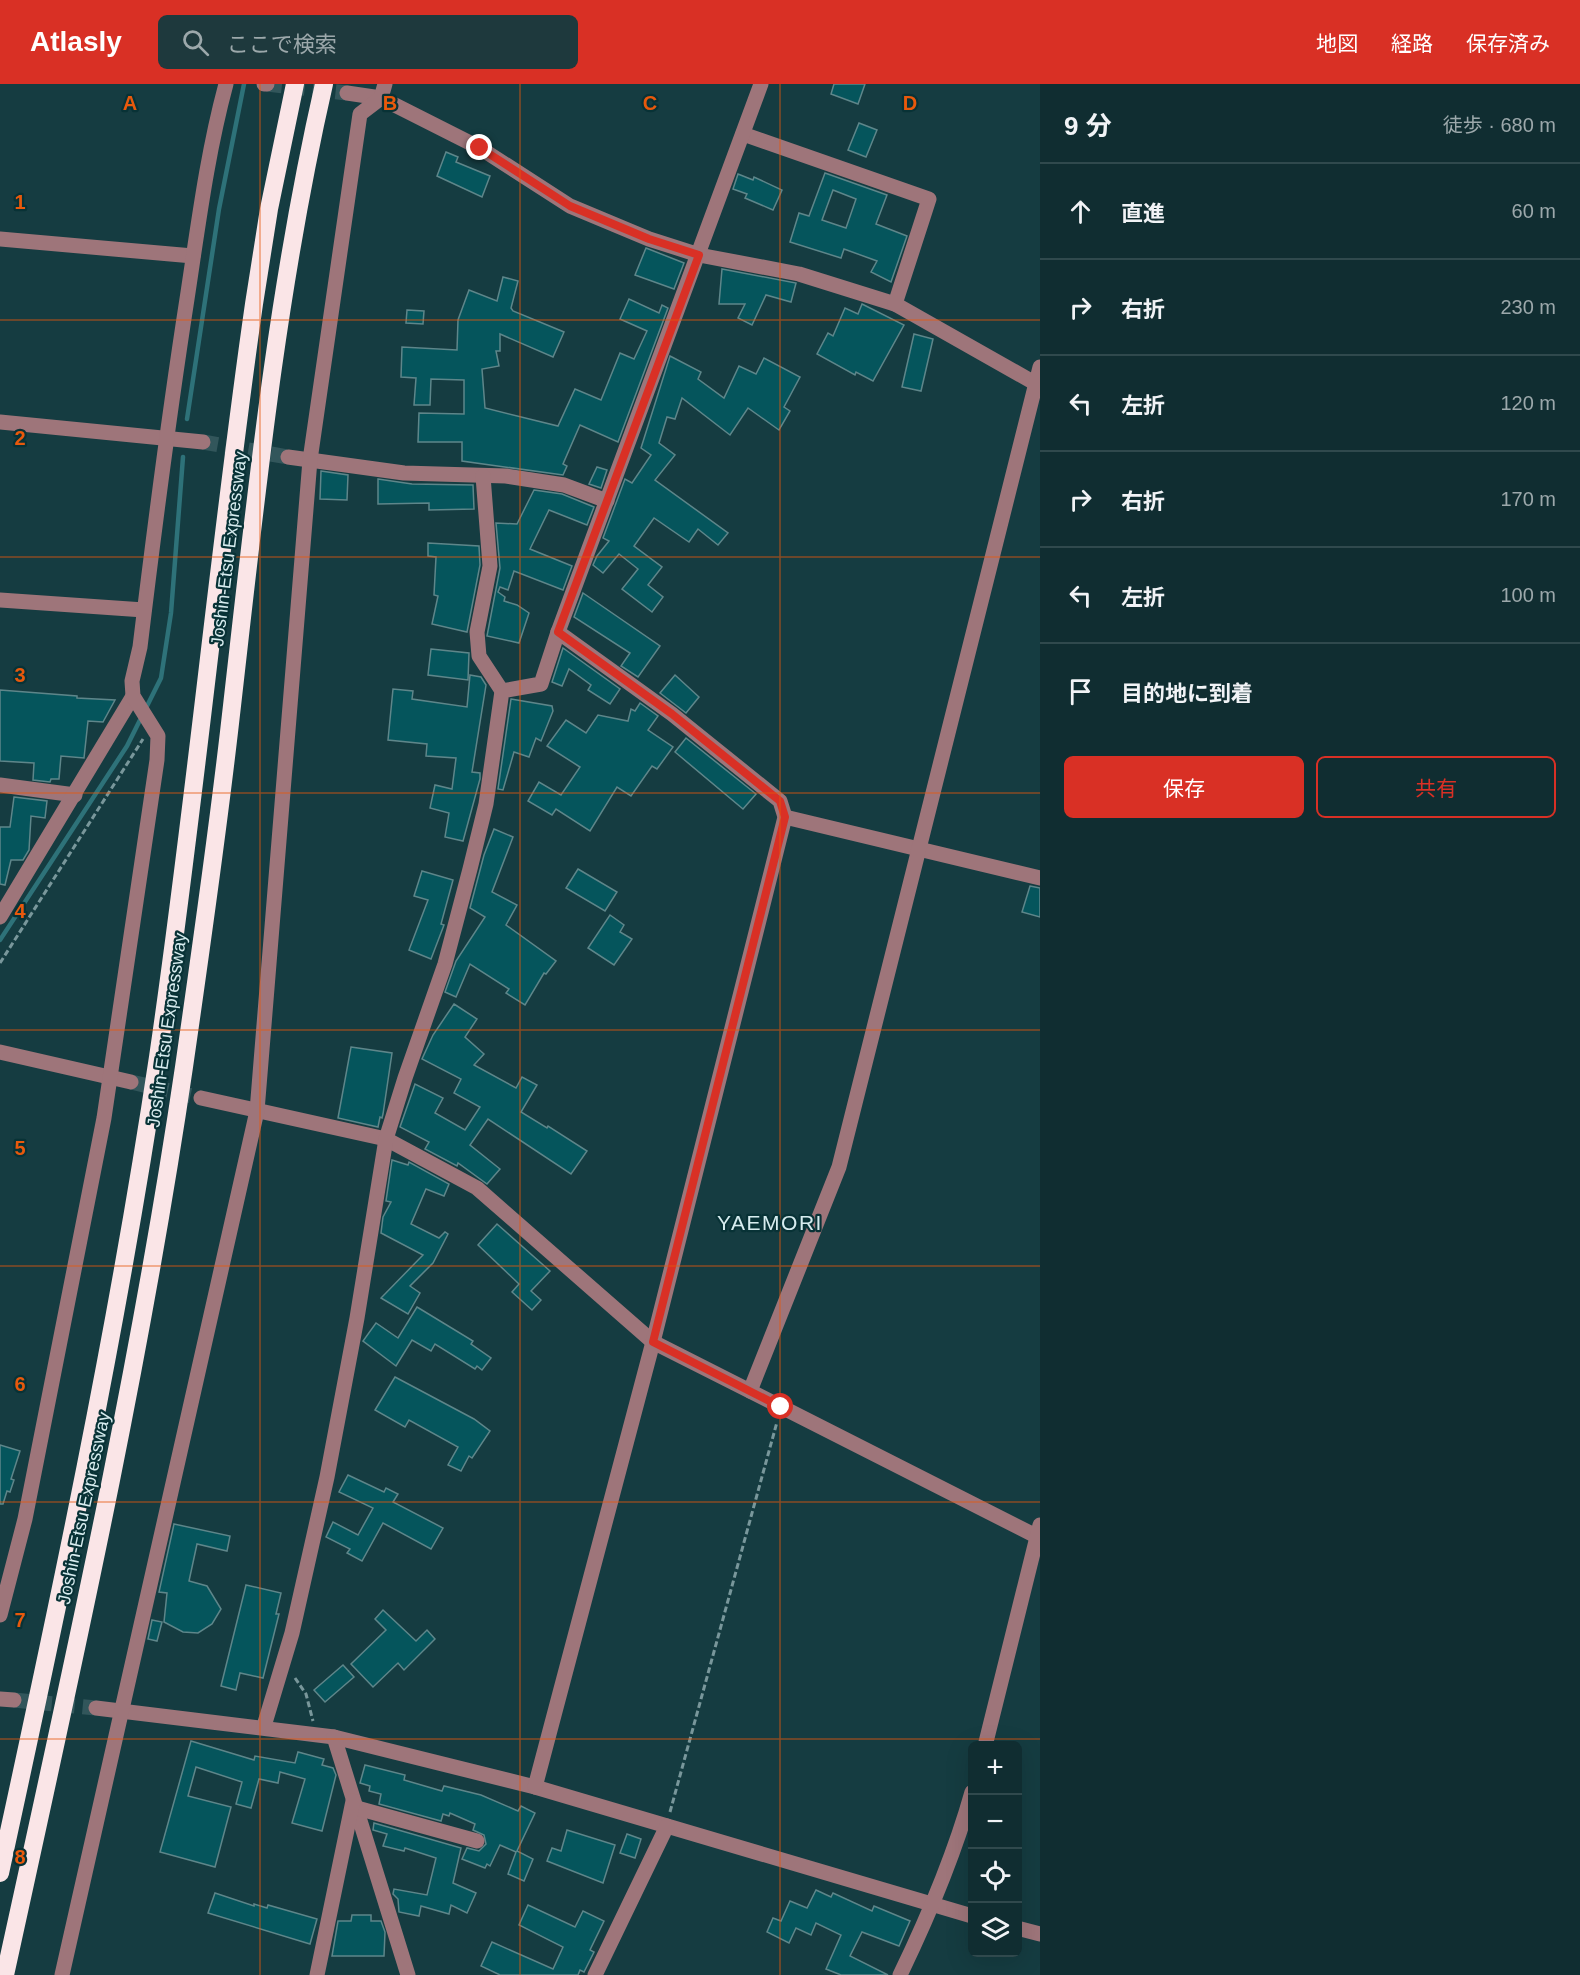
<!DOCTYPE html>
<html lang="ja">
<meta charset="utf-8">
<style>
body{margin:0;font-family:Helvetica,"Noto Sans JP",sans-serif;background:#1e393d;color:#f1f3f6}
.controls{position:absolute;right:18px;bottom:18px;display:grid;overflow:hidden;border-radius:9px;box-shadow:0 6px 24px #0002}
.controls button{width:54px;height:54px;display:grid;place-items:center;padding:0;border:0;border-bottom:2px solid #30494d;background:#102d31;color:#f1f3f6;font:30px sans-serif}
.stop{position:absolute;width:18px;height:18px;margin:-14px;border:4px solid #d93025;border-radius:50%;background:#fff}
.stop.end{background:#d93025;border-color:#fff;box-shadow:0 2px 6px #0008}
.list{margin:0;padding:0;list-style:none}
h2{display:flex;justify-content:space-between;align-items:center;height:78px;margin:0;padding:0 24px;font-size:26px}
h2 small{font-size:20px;font-weight:400;color:#9ca8ab}
.list li{display:grid;grid-template-columns:39px 1fr auto;gap:18px;align-items:center;box-sizing:border-box;height:96px;padding:0 24px;border-top:2px solid #30494d}
.list b{display:block;font-size:22px;white-space:nowrap}
.list em{font-size:20px;font-style:normal;color:#9ca8ab}
.actions{display:flex;gap:12px;padding:18px 24px}
.actions a{flex:1;padding:14px 0;border:2px solid #d93025;border-radius:9px;text-align:center;font-size:21px;color:#d93025}
.actions .main{background:#d93025;color:#fff}
.icon{flex:none;width:33px;height:33px;fill:none;stroke:currentColor;stroke-width:2;stroke-linecap:round;stroke-linejoin:round}
.map{position:relative;flex:none;width:1040px;height:1891px;overflow:hidden}
header{display:flex;align-items:center;gap:36px;box-sizing:border-box;height:84px;padding:0 30px;background:#d93025;color:#fff}
header strong{font-size:28px}
nav{display:flex;gap:33px;margin-inline-start:auto;font-size:21px}
.search{width:420px;height:54px;background:#1e393d;display:flex;align-items:center;gap:15px;box-sizing:border-box;padding:0 21px;border-radius:9px;color:#9ca8ab;font-size:22px}
main{display:flex}
aside{flex:1;background:#102d31}
.map>svg:first-child{display:block}
</style>
<header>
<strong>Atlasly</strong>
<div class="search"><svg class="icon" aria-label="search" viewBox="0 0 24 24"><circle cx="10" cy="10" r="6"/><path d="M15 15l6 6"/></svg>ここで検索</div>
<nav><a>地図</a><a>経路</a><a>保存済み</a></nav>
</header>
<main>
<div class="map">
<svg width="1040" height="1891" viewBox="0 0 1040 1891">
<rect width="100%" height="100%" fill="#153c41"/>
<g fill="none" stroke-linecap="round" stroke-linejoin="round">
<g stroke="#2e7279" stroke-width="4.5">
<path d="M187,335L219,125L244,0"/>
<path d="M0,856L127,662L161,594L171,529L183,373"/>
</g>
</g>
<g fill="#05555c" stroke="#5e868a" stroke-width="1.5" fill-rule="evenodd">
<path d="M834,0H865L858,20L831,10Z"/>
<path d="M859,39L877,46L866,73L848,66Z"/>
<path d="M446,68L458,73L456,78L490,92L482,113L437,92Z"/>
<path d="M825,89L887,111L876,140L907,152L891,198L871,188L877,177L844,165L841,174L790,158L799,129L809,132ZM833,106L856,115L846,144L822,136Z"/>
<path d="M738,90L753,96L754,93L782,106L773,126L745,114L747,110L733,105Z"/>
<path d="M646,164L684,179L674,205L635,191Z"/>
<path d="M722,185L796,199L791,218L766,211L752,241L738,234L745,220H719Z"/>
<path d="M503,193L518,197L511,224L513,227L564,248L553,273L500,250V267H496L499,282L482,285L485,324L558,342L575,305L601,316L620,269L634,275L647,247L620,235L629,215L659,229L662,221L668,224L618,358L580,341L563,380L567,382L563,391L462,377V358H418L419,329L464,330V296L431,295L430,321H414L416,294L401,293L402,263L457,266L458,236L469,206L497,217Z"/>
<path d="M862,220L904,241L873,297L856,288L855,291L817,270L828,249L833,252L845,224L858,230Z"/>
<path d="M407,226L424,227L423,240L406,239Z"/>
<path d="M914,250L933,255L921,307L902,303Z"/>
<path d="M670,272L701,288L698,295L724,314L739,282L756,290L764,274L800,293L784,323L790,327L779,346L748,324L730,351L682,314L675,335L667,333L659,359L675,371L655,396L728,449L718,461L698,445L689,458L654,434L634,462L662,483L648,501L663,513L652,528L622,505L638,485L619,470L603,489L593,481L597,472L609,457L603,454L625,395L632,399L651,371L641,364Z"/>
<path d="M597,383L607,386L601,404L589,400Z"/>
<path d="M321,387L348,391L347,416L320,415Z"/>
<path d="M378,395L412,400L473,401L474,425L429,426V419L378,420Z"/>
<path d="M534,406L562,410L594,423L587,441L549,426L530,465L572,482L563,506L514,487L508,506L500,503L498,508L505,513L504,517L517,521L529,529L519,559L487,552L500,484L496,439L517,440Z"/>
<path d="M428,459L479,462L480,481L467,548L432,540L438,512L434,511L436,473L428,472Z"/>
<path d="M583,509L660,562L638,593L621,582L630,569L574,533Z"/>
<path d="M563,564L620,605L610,620L588,606L591,601L569,585L562,602L552,598Z"/>
<path d="M431,565L469,569L468,596L428,591Z"/>
<path d="M470,591L481,593L486,601L472,688L480,689V695L463,757L445,753L449,729L430,724L435,701L452,705L456,674L426,672L427,660L388,656L393,605L413,607L412,615L467,623Z"/>
<path d="M675,591L699,613L686,629L660,609Z"/>
<path d="M0,606L77,612V614L115,616L103,638L88,637L84,674L61,672L59,695H51L50,698L33,696L34,679L0,677Z"/>
<path d="M511,615L552,622L553,627L541,657L536,654L529,673L514,668L503,706L498,705Z"/>
<path d="M640,619L658,632L648,646L673,663L657,685L652,682L631,712L617,703L590,747L556,725L552,731L528,717L539,698L561,711L580,683L547,662L566,636L586,649L598,631L628,637L631,625L635,627Z"/>
<path d="M686,654L756,710L743,725L675,668Z"/>
<path d="M14,713L47,717L45,734L31,732L29,766L23,776H11L5,801L0,800V743H10Z"/>
<path d="M494,745L513,753L492,808L517,821L506,841L556,877L546,890L544,889L525,921L506,909L509,905L470,880L456,913L445,908L456,877L485,833L470,824L484,771Z"/>
<path d="M578,785L617,808L605,827L566,804Z"/>
<path d="M422,787L453,796L441,840L444,841L431,875L409,866L428,816L414,812Z"/>
<path d="M1030,802L1040,804V833L1022,828Z"/>
<path d="M610,831L624,841L620,848L632,855L614,881L588,864Z"/>
<path d="M454,920L477,935L465,953L484,970L474,981L516,1004L522,993L537,1001L521,1028L547,1044L548,1042L587,1067L571,1090L488,1035L470,1061L500,1085L487,1100L458,1079L457,1082L425,1065L429,1058L400,1043L415,1000L443,1014L435,1029L465,1046L480,1023L454,1009L461,995L422,975L433,951Z"/>
<path d="M351,963L392,969L383,1030L382,1034L380,1033L378,1043L338,1034Z"/>
<path d="M392,1076L408,1081L409,1078L449,1100L444,1112L426,1105L411,1140L439,1154L445,1148L448,1150L433,1179L410,1202L420,1209L408,1230L381,1214L423,1171L381,1149L383,1133L391,1118L386,1117Z"/>
<path d="M497,1140L550,1187L531,1207L541,1216L532,1226L512,1208L519,1200L478,1161Z"/>
<path d="M417,1223L473,1257L471,1260L491,1274L482,1286L477,1282L475,1285L435,1260L431,1267L412,1256L396,1282L363,1257L376,1239L398,1254Z"/>
<path d="M395,1293L474,1335L490,1347L472,1374L469,1372L461,1387L448,1381L458,1363L409,1336L405,1343L375,1326Z"/>
<path d="M0,1361L20,1367L11,1395L14,1396L10,1408L7,1407L3,1420H0Z"/>
<path d="M348,1391L384,1408L386,1404L398,1410L393,1418L443,1444L431,1465L383,1439L362,1477L347,1469L350,1465L326,1453L333,1438L358,1451L373,1424L339,1408Z"/>
<path d="M174,1440L230,1452L227,1467L197,1460L189,1497L207,1502L221,1525L212,1540L198,1549L183,1548L164,1538L167,1509L159,1508Z"/>
<path d="M246,1501L281,1509L276,1530H279L263,1594L240,1589L236,1606L221,1602Z"/>
<path d="M383,1526L416,1557L427,1546L435,1555L404,1586L398,1579L373,1603L351,1580L386,1546L375,1535Z"/>
<path d="M152,1536L162,1538L157,1557L148,1555Z"/>
<path d="M343,1581L354,1593L325,1618L314,1606Z"/>
<path d="M191,1657L254,1676L255,1672L295,1679L298,1668L324,1675L322,1681L333,1684L336,1691L322,1747L292,1739L305,1695L280,1688L278,1699L259,1695L251,1724L236,1720L242,1698L196,1683L188,1712L231,1723L215,1783L160,1768Z"/>
<path d="M365,1681L405,1691L404,1696L442,1707L444,1702L481,1711L518,1727L521,1722L535,1729L517,1767L533,1775L524,1797L508,1790L516,1768L500,1761L490,1782L487,1780L485,1784L462,1775L467,1764L479,1767L486,1760L484,1751L473,1746L475,1740L450,1729L449,1732L443,1730L441,1737L379,1720L381,1710L369,1707L370,1702L360,1699Z"/>
<path d="M374,1739L461,1764L453,1799L476,1809L467,1829L451,1821L449,1830L421,1822L419,1832L399,1828L398,1815L393,1810L394,1805L427,1811L436,1774L405,1764L404,1767L383,1762L387,1750L373,1746Z"/>
<path d="M567,1746L615,1761L603,1799L547,1777L552,1764L561,1767Z"/>
<path d="M627,1750L641,1755L635,1774L620,1769Z"/>
<path d="M816,1806L831,1813L833,1809L872,1827L874,1822L910,1837L899,1862L862,1848L850,1872L888,1891H841L826,1885L841,1851L816,1839L811,1851L796,1844L789,1859L767,1848L773,1834L781,1837L790,1817L807,1824Z"/>
<path d="M215,1809L254,1822V1820L267,1824L268,1821L317,1835L310,1860L208,1829Z"/>
<path d="M528,1821L575,1843L583,1827L604,1837L590,1866L594,1868L584,1888L580,1886L578,1891H500L481,1882L492,1858L553,1885L563,1863L519,1841Z"/>
<path d="M352,1831H371V1837H381L385,1848L384,1872H332L338,1837H351Z"/>
</g>
<g fill="none" stroke-linecap="round" stroke-linejoin="round">
<g stroke="#32565b" stroke-width="15" stroke-dasharray="15 8" stroke-linecap="butt">
<path d="M267,0L347,9"/>
<path d="M203,358L288,373"/>
<path d="M131,998L201,1014"/>
<path d="M14,1616L96,1624"/>
</g>
<g stroke="#79979b" stroke-width="3" stroke-dasharray="6 3" stroke-linecap="butt">
<path d="M0,879L143,655"/>
<path d="M295,1594L306,1610L313,1637"/>
<path d="M670,1728L777,1338"/>
</g>
<g stroke="#9e757a" stroke-width="15">
<path d="M264,0H267"/>
<path d="M347,9L381,14L480,64L570,122L649,155L699,171L799,190L895,220L1040,302"/>
<path d="M743,50L929,115L895,220"/>
<path d="M0,155L193,172"/>
<path d="M0,338L203,358"/>
<path d="M288,373L404,389L506,392L564,401L607,417"/>
<path d="M483,392L490,482L477,548L479,572L502,607"/>
<path d="M0,516L144,526"/>
<path d="M0,701L75,711"/>
<path d="M785,733L1040,794"/>
<path d="M0,833L133,612"/>
<path d="M0,968L131,998"/>
<path d="M201,1014L386,1055L477,1104L653,1258L1040,1454"/>
<path d="M750,1307L839,1083L1040,283"/>
<path d="M0,1531L25,1435L104,1034L157,676L158,652L133,612L132,597L140,563C154,447 169,331 187,215C198,143 207,70 226,0"/>
<path d="M0,1615L14,1616"/>
<path d="M96,1624L334,1653L535,1703L972,1832"/>
<path d="M264,1642L292,1549L327,1393L357,1234L386,1055L405,994L445,880L470,785L486,720L502,607L541,600L558,548L761,0"/>
<path d="M334,1653L408,1891"/>
<path d="M985,1662L1040,1441"/>
<path d="M535,1703L653,1258L785,733L780,717L672,630L558,548"/>
<path d="M357,1724L477,1757"/>
<path d="M1017,1844L1040,1850"/>
<path d="M62,1891L257,1027L310,376L360,30L381,14L385,0"/>
<path d="M317,1891L353,1717"/>
<path d="M595,1891L667,1742"/>
<path d="M900,1891C929,1831 954,1772 972,1708"/>
</g>
<g stroke="#fae5e7" stroke-width="18">
<path d="M0,1789C59,1518 117,1247 158,973C195,722 218,470 254,220L269,125L295,0"/>
<path d="M5,1891C71,1589 139,1289 184,983C200,872 216,760 229,648C254,431 275,214 324,0"/>
</g>
</g>
<g fill="none" stroke-linecap="round" stroke-linejoin="round">
<path stroke="#d93025" stroke-width="8" d="M480,64L570,122L649,155L699,171L558,548L672,630L780,717L785,733L653,1258L781,1323"/>
</g>
<path fill="none" stroke="#e8590c" stroke-width="1.5" stroke-opacity="0.55" d="M260,0V1891M520,0V1891M780,0V1891M0,236H1040M0,473H1040M0,709H1040M0,946H1040M0,1182H1040M0,1418H1040M0,1655H1040"/>
<g text-anchor="middle" stroke-width="4.5" stroke-linejoin="round" paint-order="stroke">
<g font-size="18" fill="#d7ecef" stroke="#083236">
<text transform="translate(229 465) rotate(-83)" y="6">Joshin-Etsu Expressway</text>
<text transform="translate(167 946) rotate(-82)" y="6">Joshin-Etsu Expressway</text>
<text transform="translate(84 1424) rotate(-78)" y="6">Joshin-Etsu Expressway</text>
</g>
<g font-size="21" letter-spacing="1.5" fill="#d7ecef" stroke="#083236">
<text x="770" y="1146">YAEMORI</text>
</g>
</g>
<g font-size="20" text-anchor="middle" font-weight="bold" fill="#e8590c" stroke="#083236" stroke-width="4.5" stroke-linejoin="round" paint-order="stroke">
<text x="130" y="26">A</text>
<text x="390" y="26">B</text>
<text x="650" y="26">C</text>
<text x="910" y="26">D</text>
<text x="20" y="125">1</text>
<text x="20" y="361">2</text>
<text x="20" y="598">3</text>
<text x="20" y="834">4</text>
<text x="20" y="1071">5</text>
<text x="20" y="1307">6</text>
<text x="20" y="1543">7</text>
<text x="20" y="1780">8</text>
</g>
</svg>
<div class="controls">
<button>+</button>
<button>−</button>
<button><svg class="icon" aria-label="locate" viewBox="0 0 24 24"><circle cx="12" cy="12" r="6"/><path d="M12 2v4M12 18v4M2 12h4M18 12h4"/></svg></button>
<button><svg class="icon" aria-label="layers" viewBox="0 0 24 24"><path d="M12 4l9 5-9 5-9-5zM3 14l9 5 9-5"/></svg></button>
</div>
<div class="stop" style="left:781px;top:1323px"></div>
<div class="stop end" style="left:480px;top:64px"></div>
</div>
<aside>
<h2>9 分<small>徒歩 · 680 m</small></h2>
<ul class="list">
<li><svg class="icon" aria-label="ahead" viewBox="0 0 24 24"><path d="M12 20V5M6 11l6-6 6 6"/></svg><div><b>直進</b></div><em>60 m</em></li>
<li><svg class="icon" aria-label="right" viewBox="0 0 24 24"><path d="M7 20v-9h11M14 6l5 5-5 5"/></svg><div><b>右折</b></div><em>230 m</em></li>
<li><svg class="icon" aria-label="left" viewBox="0 0 24 24"><path d="M17 20v-9H6M10 6l-5 5 5 5"/></svg><div><b>左折</b></div><em>120 m</em></li>
<li><svg class="icon" aria-label="right" viewBox="0 0 24 24"><path d="M7 20v-9h11M14 6l5 5-5 5"/></svg><div><b>右折</b></div><em>170 m</em></li>
<li><svg class="icon" aria-label="left" viewBox="0 0 24 24"><path d="M17 20v-9H6M10 6l-5 5 5 5"/></svg><div><b>左折</b></div><em>100 m</em></li>
<li><svg class="icon" aria-label="arrive" viewBox="0 0 24 24"><path d="M6 21V4h12l-3 4 3 4H6"/></svg><div><b>目的地に到着</b></div></li>
</ul>
<div class="actions"><a class="main">保存</a><a>共有</a></div>
</aside>
</main>
